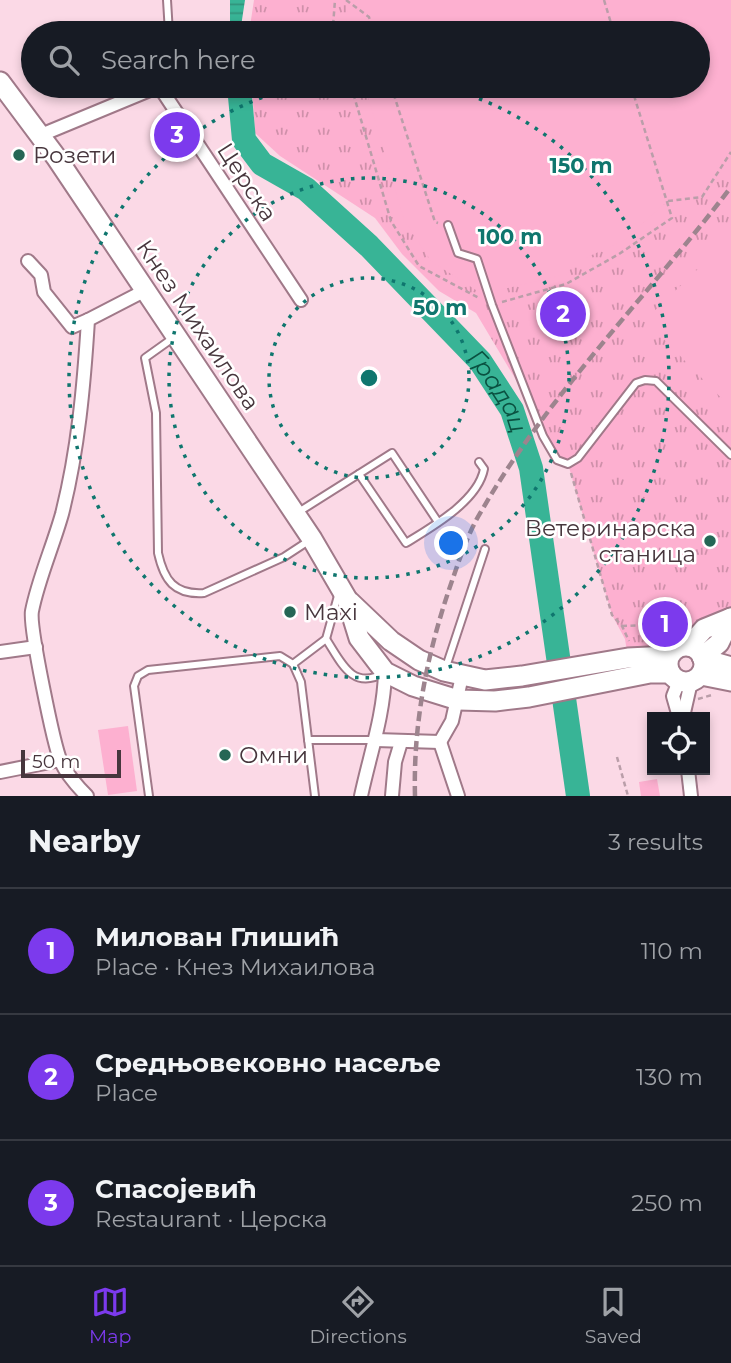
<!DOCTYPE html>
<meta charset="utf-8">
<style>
body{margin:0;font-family:Montserrat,sans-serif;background:#20242c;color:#f1f3f6}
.controls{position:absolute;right:21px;bottom:21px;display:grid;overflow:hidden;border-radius:0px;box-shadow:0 4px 10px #0003}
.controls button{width:63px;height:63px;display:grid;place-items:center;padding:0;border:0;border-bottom:2px solid #363941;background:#171b24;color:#f1f3f6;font:35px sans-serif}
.scale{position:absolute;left:21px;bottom:18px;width:100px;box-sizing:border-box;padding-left:7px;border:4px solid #47363d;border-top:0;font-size:19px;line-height:24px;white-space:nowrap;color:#47363d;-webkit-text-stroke:5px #fff;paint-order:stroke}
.you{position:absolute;left:452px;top:544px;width:24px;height:24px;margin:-18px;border:5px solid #fff;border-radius:50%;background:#1a73e8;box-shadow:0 0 0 10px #1a73e833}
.badge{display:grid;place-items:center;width:46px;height:46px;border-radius:50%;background:#7c3aed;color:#fff;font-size:23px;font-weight:700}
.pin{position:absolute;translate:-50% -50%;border:4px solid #fff;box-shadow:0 2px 7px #0006}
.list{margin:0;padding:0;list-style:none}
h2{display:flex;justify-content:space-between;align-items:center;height:91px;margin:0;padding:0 28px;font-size:30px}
h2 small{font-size:23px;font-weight:400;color:#9ea1a6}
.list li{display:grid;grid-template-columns:46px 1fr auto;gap:21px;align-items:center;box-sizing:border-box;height:126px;padding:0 28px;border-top:2px solid #363941}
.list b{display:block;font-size:26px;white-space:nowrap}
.list p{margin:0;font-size:23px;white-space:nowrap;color:#9ea1a6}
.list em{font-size:23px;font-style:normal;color:#9ea1a6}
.icon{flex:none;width:38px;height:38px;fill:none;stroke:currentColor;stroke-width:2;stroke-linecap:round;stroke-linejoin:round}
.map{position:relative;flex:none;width:731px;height:796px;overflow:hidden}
.search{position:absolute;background:#171b24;box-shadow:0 4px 10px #0003;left:21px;right:21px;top:21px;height:77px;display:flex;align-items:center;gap:18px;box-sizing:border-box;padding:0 24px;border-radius:38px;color:#9ea1a6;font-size:26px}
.sheet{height:469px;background:#171b24}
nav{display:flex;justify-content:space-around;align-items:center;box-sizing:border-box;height:98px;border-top:2px solid #363941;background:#171b24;font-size:19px;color:#9ea1a6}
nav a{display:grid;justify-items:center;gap:4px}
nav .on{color:#7c3aed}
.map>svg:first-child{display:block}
</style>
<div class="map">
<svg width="731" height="796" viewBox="0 0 731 796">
<defs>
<pattern id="grass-tufts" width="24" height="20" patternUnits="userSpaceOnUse" patternTransform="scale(1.75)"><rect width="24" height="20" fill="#fdb0d0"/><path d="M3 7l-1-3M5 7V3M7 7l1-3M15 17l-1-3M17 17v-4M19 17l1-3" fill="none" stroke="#cf90aa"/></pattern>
<pattern id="water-rules" width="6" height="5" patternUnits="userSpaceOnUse" patternTransform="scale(1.75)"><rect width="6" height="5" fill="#38b496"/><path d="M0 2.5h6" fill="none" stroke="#31937c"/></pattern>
</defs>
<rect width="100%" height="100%" fill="#fbd9e6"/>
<path fill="url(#grass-tufts)" d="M254,0H731V618L672,651L628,658L625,639L612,615L568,464L557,460L528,400L476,313L439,291L402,254L375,218L280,156L255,133L252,86H698V33H249Z"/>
<g fill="#fdb0d0">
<path d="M349,0H731V152L702,197L663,205L623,241L574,263L567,274L482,294L431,261L404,220L365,86H698V33H350L346,18Z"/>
<path d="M731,237V408L645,320Z"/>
<path d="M128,726L137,791L108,795L98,730Z"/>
<path d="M657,779L660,796H641L639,782Z"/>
</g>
<path fill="url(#water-rules)" d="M230,0H245L240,33H230Z"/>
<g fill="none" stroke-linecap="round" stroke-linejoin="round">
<path stroke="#38b496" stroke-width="24" id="s1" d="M239,86L244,140L262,164L306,189L369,246L480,361L512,410L531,468L578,796"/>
<g stroke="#a07989" stroke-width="10">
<g id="service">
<path d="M167,0L169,33"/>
<path d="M448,225L458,253L477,259L492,305L543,436L557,460L568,464L578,458L636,383L645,380L656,381L731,455"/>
<path d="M173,338L145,358L156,413L158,553C164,580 174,595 204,593L284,557L310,540"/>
<path d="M359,474L406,543C432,527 478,501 484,469L479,462"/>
<path d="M297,513L392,453L438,522"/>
<path d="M326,639C341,662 352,691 384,673"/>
<path d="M293,664L326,639L339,592"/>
<path d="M445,670L485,549"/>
<path d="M308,740H374"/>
<path d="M149,796L134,686L138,676L148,670L280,656L293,664L301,682L315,796"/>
</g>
</g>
<g stroke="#a07989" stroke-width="16">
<g id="minor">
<path d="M41,135L157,87L161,89L301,300"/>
<path d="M28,261L41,275L44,292L72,327L88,320"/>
<path d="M0,652L36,647"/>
<path d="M679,717L673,696L679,681"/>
<path d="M683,717L691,682"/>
<path d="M376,740L440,742"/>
<path d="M440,742L452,721L462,676"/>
<path d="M440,742L458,796"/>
<path d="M688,770L691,796"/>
<path d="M0,772L60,760"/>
<path d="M87,796C77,786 67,775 61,762C54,746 29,626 32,611C38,580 53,546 62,514C78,451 84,385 88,320L146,290"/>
<path d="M361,796C370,754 384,715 385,672"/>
<path d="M392,796L395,762L401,742"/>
</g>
</g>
<g stroke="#a07989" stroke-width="23">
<g id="secondary">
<path d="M0,82L56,157L312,539L347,599L359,638L385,672L413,686L458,700L495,701L529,697L650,673H670"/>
<path d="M350,602L391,641L419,660L444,671L485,680L522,676L628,658L669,656"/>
<circle cx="686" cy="664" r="18"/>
<path d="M689,646L704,629L731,618"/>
<path d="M702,657L719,643L731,618"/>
<path d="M703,659L731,667"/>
<path d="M701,675L731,681"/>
</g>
</g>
<g stroke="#ba9ea9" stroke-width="2.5" stroke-dasharray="5 3.5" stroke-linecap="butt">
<path d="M346,0L369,17L374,33"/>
<path d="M604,0L614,33"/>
<path d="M335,33L333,26L335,0"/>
<path d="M351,86L391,221L419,266L479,298"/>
<path d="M391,86L435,222L438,223"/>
<path d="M668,201L702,197L731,152"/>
<path d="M502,302L566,284L619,254L672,218L631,86"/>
<path d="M571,473L612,615L622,626L629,641"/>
<path d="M622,626L653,625L668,636L681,631"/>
<path d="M698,699L712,695"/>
<path d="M617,757L628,796"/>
</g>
<use href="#service" stroke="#fff" stroke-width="6"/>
<use href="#minor" stroke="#fff" stroke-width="12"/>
<use href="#secondary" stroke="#fff" stroke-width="19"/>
<path stroke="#9d848e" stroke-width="4.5" stroke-dasharray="10 5" stroke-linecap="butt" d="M415,796C413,721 428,649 453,578C461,555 469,531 482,510C550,392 649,295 731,187"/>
</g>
<g fill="none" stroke="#0f766e" stroke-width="3.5" stroke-dasharray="3.5 7">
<circle cx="369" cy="378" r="100"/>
<circle cx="369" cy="378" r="200"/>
<path d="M439 86A300 300 0 1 1 299 86"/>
</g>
<g fill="#256655" stroke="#fff" stroke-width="2.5">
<circle cx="19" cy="155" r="7"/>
<circle cx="710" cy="541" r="7"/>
<circle cx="290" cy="612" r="7"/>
<circle cx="225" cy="755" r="7"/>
</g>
<g text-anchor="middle" stroke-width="5" stroke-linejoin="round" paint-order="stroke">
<g font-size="23" fill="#47363d" stroke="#fff" text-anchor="start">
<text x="33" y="163">Розети</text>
<text x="696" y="536" text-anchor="end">Ветеринарска<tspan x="696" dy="26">станица</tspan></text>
<text x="304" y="620">Maxi</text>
<text x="239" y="763">Омни</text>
</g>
<g font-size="23" fill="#47363d" stroke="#fff">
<text transform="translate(247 182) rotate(57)" y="8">Церска</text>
<text transform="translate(198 325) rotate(56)" y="8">Кнез Михаилова</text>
</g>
<g font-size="24" font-style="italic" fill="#0a5141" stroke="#fff">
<text dy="8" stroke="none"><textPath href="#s1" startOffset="415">Градац</textPath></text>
</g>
</g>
<circle cx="369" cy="378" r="10" fill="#0f766e" stroke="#fff" stroke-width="3.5"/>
<g font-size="21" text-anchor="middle" font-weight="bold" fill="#0f766e" stroke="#fff" stroke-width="5" stroke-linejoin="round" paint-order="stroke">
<text x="581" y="173">150 m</text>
<text x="510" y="244">100 m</text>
<text x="440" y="315">50 m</text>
</g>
</svg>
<div class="controls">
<button><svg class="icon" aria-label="locate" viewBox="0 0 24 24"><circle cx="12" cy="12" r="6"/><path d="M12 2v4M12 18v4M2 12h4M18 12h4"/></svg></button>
</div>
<div class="scale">50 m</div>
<div class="you"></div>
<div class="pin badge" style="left:665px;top:624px">1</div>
<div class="pin badge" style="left:563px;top:314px">2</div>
<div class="pin badge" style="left:177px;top:135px">3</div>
<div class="search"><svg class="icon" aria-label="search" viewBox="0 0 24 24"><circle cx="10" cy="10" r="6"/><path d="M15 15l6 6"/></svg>Search here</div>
</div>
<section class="sheet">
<h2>Nearby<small>3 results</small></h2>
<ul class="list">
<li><span class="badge">1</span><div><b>Милован Глишић</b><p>Place · Кнез Михаилова</p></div><em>110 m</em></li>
<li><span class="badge">2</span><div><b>Средњовековно насеље</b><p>Place</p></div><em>130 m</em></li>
<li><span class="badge">3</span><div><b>Спасојевић</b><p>Restaurant · Церска</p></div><em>250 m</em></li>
</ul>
</section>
<nav>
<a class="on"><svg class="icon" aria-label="map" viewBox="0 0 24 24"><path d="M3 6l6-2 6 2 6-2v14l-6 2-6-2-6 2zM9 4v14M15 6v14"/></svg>Map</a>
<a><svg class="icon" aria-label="directions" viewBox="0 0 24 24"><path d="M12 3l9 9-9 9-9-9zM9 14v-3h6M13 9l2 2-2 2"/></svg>Directions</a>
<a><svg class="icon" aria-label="saved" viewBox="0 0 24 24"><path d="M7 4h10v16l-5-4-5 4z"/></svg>Saved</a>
</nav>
